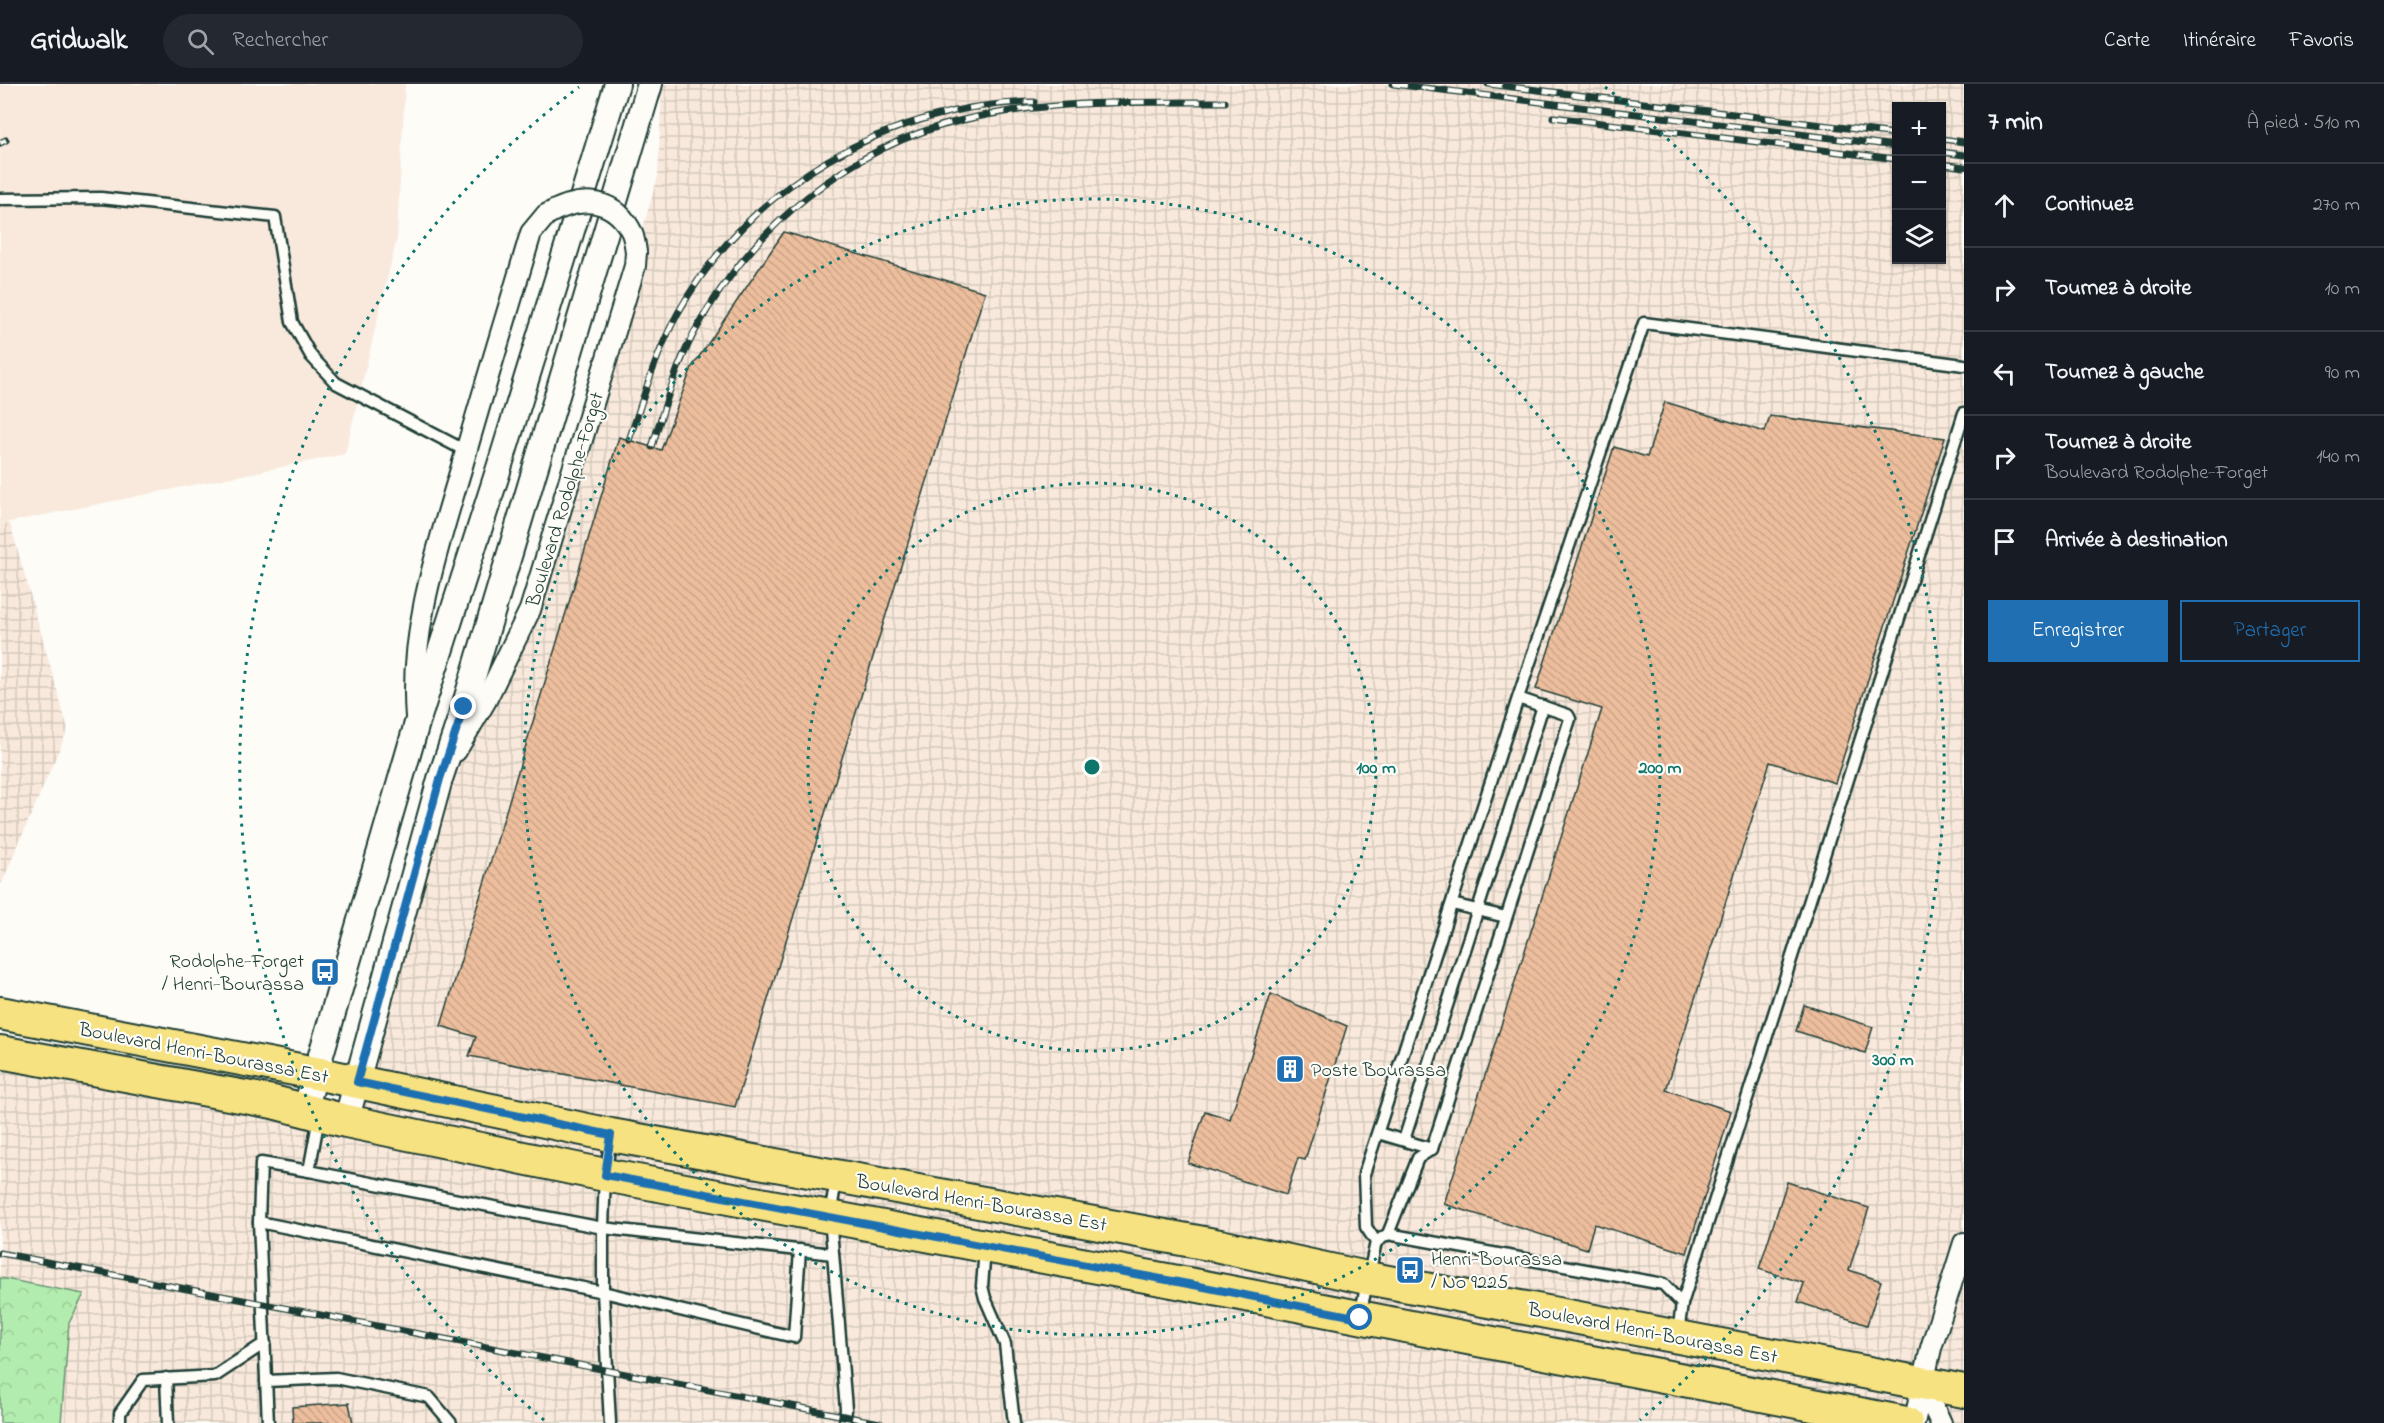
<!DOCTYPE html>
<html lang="fr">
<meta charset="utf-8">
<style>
body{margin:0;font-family:"Indie Flower",sans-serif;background:#242831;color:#f1f3f6}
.controls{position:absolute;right:18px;top:18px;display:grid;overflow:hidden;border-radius:0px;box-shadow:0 2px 4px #0004}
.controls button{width:54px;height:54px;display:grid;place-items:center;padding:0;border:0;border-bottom:2px solid #363941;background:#171b24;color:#f1f3f6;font:30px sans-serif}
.stop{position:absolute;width:18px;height:18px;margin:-14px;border:4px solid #1f6fb2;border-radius:50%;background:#fff}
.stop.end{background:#1f6fb2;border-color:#fff;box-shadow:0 2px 6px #0008}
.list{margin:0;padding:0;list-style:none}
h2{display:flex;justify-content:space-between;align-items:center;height:78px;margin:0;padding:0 24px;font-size:26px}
h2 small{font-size:20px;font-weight:400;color:#9ea1a6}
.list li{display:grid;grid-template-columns:39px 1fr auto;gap:18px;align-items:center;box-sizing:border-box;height:84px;padding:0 24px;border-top:2px solid #363941}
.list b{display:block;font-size:22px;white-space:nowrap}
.list p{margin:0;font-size:20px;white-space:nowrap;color:#9ea1a6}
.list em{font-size:20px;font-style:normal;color:#9ea1a6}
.actions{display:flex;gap:12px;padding:18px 24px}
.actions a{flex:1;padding:14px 0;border:2px solid #1f6fb2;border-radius:0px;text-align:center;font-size:21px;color:#1f6fb2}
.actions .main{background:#1f6fb2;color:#fff}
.icon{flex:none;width:33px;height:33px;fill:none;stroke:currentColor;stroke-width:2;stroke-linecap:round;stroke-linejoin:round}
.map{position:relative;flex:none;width:1964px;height:1339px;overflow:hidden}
header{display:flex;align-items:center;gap:36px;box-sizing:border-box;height:84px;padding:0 30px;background:#171b24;border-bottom:2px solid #363941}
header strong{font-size:28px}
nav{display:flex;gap:33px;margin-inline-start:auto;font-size:21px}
.search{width:420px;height:54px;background:#242831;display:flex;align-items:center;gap:15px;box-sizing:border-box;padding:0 21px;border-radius:33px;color:#9ea1a6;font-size:22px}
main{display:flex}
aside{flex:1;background:#171b24}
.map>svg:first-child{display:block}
</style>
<header>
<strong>Gridwalk</strong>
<div class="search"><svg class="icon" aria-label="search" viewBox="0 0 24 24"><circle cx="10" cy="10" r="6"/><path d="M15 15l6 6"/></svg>Rechercher</div>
<nav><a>Carte</a><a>Itinéraire</a><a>Favoris</a></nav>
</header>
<main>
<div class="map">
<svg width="1964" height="1339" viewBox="0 0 1964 1339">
<defs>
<pattern id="industrial-grid" width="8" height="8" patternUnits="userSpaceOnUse" patternTransform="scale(1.5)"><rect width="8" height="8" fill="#f8e9dc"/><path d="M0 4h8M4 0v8" fill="none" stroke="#d4c9bd"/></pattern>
<pattern id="forest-crowns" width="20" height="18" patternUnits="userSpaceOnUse" patternTransform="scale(1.5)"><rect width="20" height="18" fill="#b3ecaf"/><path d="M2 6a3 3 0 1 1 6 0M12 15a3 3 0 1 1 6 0" fill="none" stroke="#9acb97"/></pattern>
<pattern id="building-back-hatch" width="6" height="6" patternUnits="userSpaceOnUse" patternTransform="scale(1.5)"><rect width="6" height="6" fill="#edbe9d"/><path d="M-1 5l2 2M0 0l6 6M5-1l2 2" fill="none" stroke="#cba488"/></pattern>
</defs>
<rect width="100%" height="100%" fill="#fdfcf7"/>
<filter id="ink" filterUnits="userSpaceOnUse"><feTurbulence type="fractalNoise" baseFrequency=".0167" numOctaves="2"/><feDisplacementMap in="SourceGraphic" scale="12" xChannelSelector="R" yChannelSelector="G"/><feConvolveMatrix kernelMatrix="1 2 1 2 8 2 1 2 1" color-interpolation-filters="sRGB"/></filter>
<g filter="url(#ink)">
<path fill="#f8e9dc" d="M0,0H405L397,154L345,370L0,440Z"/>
<g fill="url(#industrial-grid)" fill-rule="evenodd">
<path d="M662,0H1964V1339H61L69,1239L84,1211L0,1194V977L345,1037L440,695L540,496L658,92ZM1896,22H1942V176H1896Z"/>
<path d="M10,439L68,645L0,803V440Z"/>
</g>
<path fill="url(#forest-crowns)" stroke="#699472" stroke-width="1.5" d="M0,1194L84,1210L69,1239L61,1339H0Z"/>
<g fill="url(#building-back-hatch)" stroke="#1f3d34" stroke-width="1.5">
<path d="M784,148L985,208L735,1023L469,972L476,953L441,942L619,353L661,366L692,283Z"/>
<path d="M1665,318L1765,348L1770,332L1945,354L1835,699L1770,678L1666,1006L1731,1027L1687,1169L1594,1140L1587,1165L1444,1120L1602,625L1536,605L1614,363L1647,373Z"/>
<path d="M1271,910L1347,942L1305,1076L1298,1074L1286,1111L1188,1079L1205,1027L1230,1035Z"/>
<path d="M1804,921L1873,943L1865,969L1796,947Z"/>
<path d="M1787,1098L1869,1124L1849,1186L1881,1197L1867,1241L1798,1218L1804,1199L1759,1185Z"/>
<path d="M349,1319L353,1339H293L292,1323Z"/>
</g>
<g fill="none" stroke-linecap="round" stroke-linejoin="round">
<g stroke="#1f3d34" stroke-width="15">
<g id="service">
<path d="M0,115L101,114L275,133L292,238L311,272L336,299L466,367"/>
<path d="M1518,614L1568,631L1570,635L1432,1065L1418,1074L1388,1150L1376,1158L1366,1143L1364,1090L1518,614L1644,239L1964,281"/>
<path d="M1452,820L1506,833"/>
<path d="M319,1033L309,1087L603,1144V1208L610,1339"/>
<path d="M1378,1049L1432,1065"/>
<path d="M611,1054L605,1091L603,1144L833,1170"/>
<path d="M1404,1056L1543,622"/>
<path d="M836,1095L830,1133L846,1325L845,1339"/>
<path d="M259,1138L603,1208L794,1253L800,1166"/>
<path d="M1388,1150L1663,1200L1682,1220L1678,1249"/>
<path d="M985,1165L982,1202L985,1214L1005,1260L1014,1339"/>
<path d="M1682,1220L1964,329"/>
<path d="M1360,1231L1376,1158"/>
<path d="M166,1294L168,1339"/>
<path d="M266,1297L336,1294L429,1313L451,1339"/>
<path d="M120,1339V1329L143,1296L215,1292L265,1259"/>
<path d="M268,1339L259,1138L261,1079L309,1087"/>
</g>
</g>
<g stroke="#1f3d34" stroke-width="24">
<g id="minor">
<path d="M416,633C409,547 438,463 462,382C484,304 508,227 531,149L546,131"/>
<path d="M456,667L485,618L530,526L635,182L636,168"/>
<path d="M1922,1299L1941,1339"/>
<path d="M1914,1339L1931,1264L1964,1159"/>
</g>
</g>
<g stroke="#1f3d34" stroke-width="28">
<g id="tertiary">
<path d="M305,1026L417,639L499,384L617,0"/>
<path d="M346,1037L440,695L464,623L650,0"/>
</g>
</g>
<g stroke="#1f3d34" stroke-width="36">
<g id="primary">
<path d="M0,929L315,989L611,1051L1220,1162L1367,1194L1964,1307"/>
<path d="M0,968L273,1018L346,1037L605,1091L1199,1202L1906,1339"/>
</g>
</g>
<use href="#service" stroke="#fdfcf7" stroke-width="10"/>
<use href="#minor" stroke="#fdfcf7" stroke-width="20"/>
<use href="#tertiary" stroke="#fdfcf7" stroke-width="24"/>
<use href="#primary" stroke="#f7e281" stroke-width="32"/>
<g stroke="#1f3d34" stroke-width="7">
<g id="rail">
<path d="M1393,0L1896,62"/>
<path d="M1488,0L1896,50"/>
<path d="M1553,33L1896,75"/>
<path d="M1942,55L1964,58"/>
<path d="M0,59L6,56"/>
<path d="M1942,68L1964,71"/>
<path d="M1942,80L1964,83"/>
<path d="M629,356C644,312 656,269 678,229C749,101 889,20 1034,18"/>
<path d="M652,363C664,324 675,285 694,249C749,146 849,62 963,36C1048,16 1138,18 1225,18"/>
<path d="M0,1169L880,1339"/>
</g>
</g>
<use href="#rail" stroke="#fdfcf7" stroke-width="4.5" stroke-dasharray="14" stroke-linecap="butt"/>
<g stroke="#1f3d34" stroke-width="24" stroke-linecap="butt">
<path id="minor-bridge" d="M546,131C576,114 610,110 630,145C634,151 635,160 636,168"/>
</g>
<use href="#minor-bridge" stroke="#fdfcf7" stroke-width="20"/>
</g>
</g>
<g fill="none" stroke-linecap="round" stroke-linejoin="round" filter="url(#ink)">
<path stroke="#1f6fb2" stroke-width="8" d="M464,623L440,695L357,998L611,1051L605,1091L1199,1202L1360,1234"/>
</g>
<g fill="none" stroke="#0f766e" stroke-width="3" stroke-dasharray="3 6">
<circle cx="1092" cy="683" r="284"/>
<circle cx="1092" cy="683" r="568"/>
<path d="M544 1336A852 852 0 0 1 579 3M1605 3A852 852 0 0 1 1640 1336"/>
</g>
<defs>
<g id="bus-square" transform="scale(1.5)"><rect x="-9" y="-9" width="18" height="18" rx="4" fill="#1f6fb2" stroke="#fdfcf7"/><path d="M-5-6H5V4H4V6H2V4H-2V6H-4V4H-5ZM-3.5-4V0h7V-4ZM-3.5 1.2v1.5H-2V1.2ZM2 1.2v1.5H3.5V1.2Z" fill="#fff"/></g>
<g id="building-square" transform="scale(1.5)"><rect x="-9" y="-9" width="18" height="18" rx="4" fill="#1f6fb2" stroke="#fdfcf7"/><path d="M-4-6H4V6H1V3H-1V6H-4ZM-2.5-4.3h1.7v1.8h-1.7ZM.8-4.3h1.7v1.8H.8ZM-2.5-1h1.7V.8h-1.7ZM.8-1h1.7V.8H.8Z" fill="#fff"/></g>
</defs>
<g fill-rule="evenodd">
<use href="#bus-square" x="325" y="888"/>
<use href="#building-square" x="1290" y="985"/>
<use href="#bus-square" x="1410" y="1186"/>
</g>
<g text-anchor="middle" stroke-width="4.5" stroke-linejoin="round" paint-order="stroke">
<g font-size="20" fill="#1f3d34" stroke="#fdfcf7">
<text transform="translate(564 415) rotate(-73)" y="7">Boulevard Rodolphe-Forget</text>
<text transform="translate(204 968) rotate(11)" y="7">Boulevard Henri-Bourassa Est</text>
<text transform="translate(982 1118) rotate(10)" y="7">Boulevard Henri-Bourassa Est</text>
<text transform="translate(1653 1248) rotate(11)" y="7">Boulevard Henri-Bourassa Est</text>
</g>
<g font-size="20" fill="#1f3d34" stroke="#fdfcf7" text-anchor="start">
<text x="304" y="883" text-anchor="end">Rodolphe-Forget<tspan x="304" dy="23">/ Henri-Bourassa</tspan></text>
<text x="1311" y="992">Poste Bourassa</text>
<text x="1431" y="1181">Henri-Bourassa<tspan x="1431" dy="23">/ No 9225</tspan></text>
</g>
</g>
<circle cx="1092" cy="683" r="9" fill="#0f766e" stroke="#fdfcf7" stroke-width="3"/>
<g font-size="18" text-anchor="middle" font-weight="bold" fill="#0f766e" stroke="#fdfcf7" stroke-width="4.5" stroke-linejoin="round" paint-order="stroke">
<text x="1376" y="689">100 m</text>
<text x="1660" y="689">200 m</text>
<text x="1893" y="981">300 m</text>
</g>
</svg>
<div class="controls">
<button>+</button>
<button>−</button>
<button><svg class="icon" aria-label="layers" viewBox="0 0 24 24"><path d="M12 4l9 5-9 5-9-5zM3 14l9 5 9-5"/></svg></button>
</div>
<div class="stop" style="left:1360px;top:1234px"></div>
<div class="stop end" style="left:464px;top:623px"></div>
</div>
<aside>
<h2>7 min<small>À pied · 510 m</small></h2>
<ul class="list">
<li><svg class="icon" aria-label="ahead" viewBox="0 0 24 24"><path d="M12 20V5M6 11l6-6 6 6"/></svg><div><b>Continuez</b></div><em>270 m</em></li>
<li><svg class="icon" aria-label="right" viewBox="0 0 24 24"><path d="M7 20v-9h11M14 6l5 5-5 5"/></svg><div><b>Tournez à droite</b></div><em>10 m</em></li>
<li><svg class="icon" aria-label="left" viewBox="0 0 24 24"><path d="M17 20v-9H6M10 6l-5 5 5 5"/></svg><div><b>Tournez à gauche</b></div><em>90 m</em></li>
<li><svg class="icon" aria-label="right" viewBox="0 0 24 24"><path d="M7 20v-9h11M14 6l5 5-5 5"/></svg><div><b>Tournez à droite</b><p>Boulevard Rodolphe-Forget</p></div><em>140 m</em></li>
<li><svg class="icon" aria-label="arrive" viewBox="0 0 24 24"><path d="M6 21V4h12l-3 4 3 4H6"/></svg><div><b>Arrivée à destination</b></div></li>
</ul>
<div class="actions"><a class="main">Enregistrer</a><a>Partager</a></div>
</aside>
</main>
